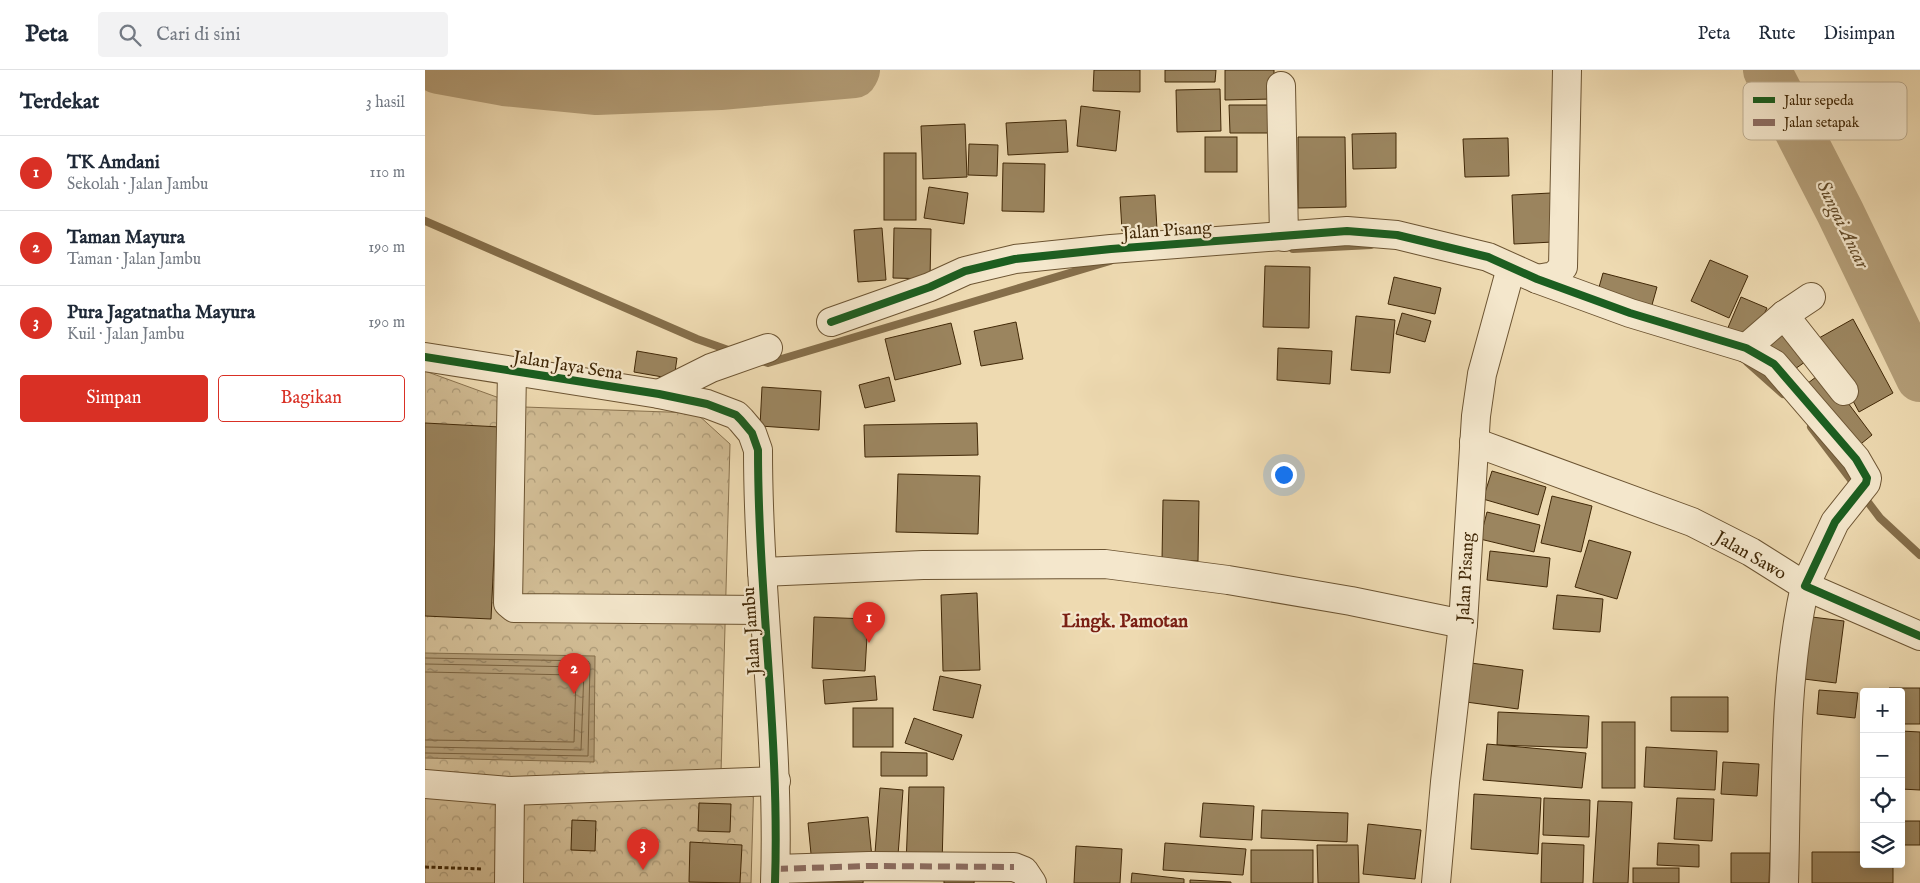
<!DOCTYPE html>
<html lang="id">
<meta charset="utf-8">
<style>
body{margin:0;font-family:"IM FELL English",serif;background:#f2f2f3;color:#1f2937}
.controls{position:absolute;right:15px;bottom:15px;display:grid;overflow:hidden;border-radius:5px;box-shadow:0 2px 12px #0003}
.controls button{width:45px;height:45px;display:grid;place-items:center;padding:0;border:0;border-bottom:1px solid #e0e1e3;background:#fff;color:#1f2937;font:25px sans-serif}
.you{position:absolute;left:858px;top:404px;width:18px;height:18px;margin:-12px;border:4px solid #fff;border-radius:50%;background:#1a73e8;box-shadow:0 0 0 8px #1a73e833}
.badge{display:grid;place-items:center;width:32px;height:32px;border-radius:50%;background:#d93025;color:#fff;font-size:16px;font-weight:700}
.pin{position:absolute;translate:-50% -41px;filter:drop-shadow(0 1px 2px #0008)}
.pin::after{content:'';position:absolute;top:26px;width:18px;height:15px;background:inherit;clip-path:polygon(0 0,100% 0,50% 100%)}
.list{margin:0;padding:0;list-style:none}
h2{display:flex;justify-content:space-between;align-items:center;height:65px;margin:0;padding:0 20px;font-size:21px}
h2 small{font-size:16px;font-weight:400;color:#747a83}
.list li{display:grid;grid-template-columns:32px 1fr auto;gap:15px;align-items:center;box-sizing:border-box;height:75px;padding:0 20px;border-top:1px solid #e0e1e3}
.list b{display:block;font-size:19px;white-space:nowrap}
.list p{margin:0;font-size:16px;white-space:nowrap;color:#747a83}
.list em{font-size:16px;font-style:normal;color:#747a83}
.actions{display:flex;gap:10px;padding:15px 20px}
.actions a{flex:1;padding:11px 0;border:1px solid #d93025;border-radius:5px;text-align:center;font-size:18px;color:#d93025}
.actions .main{background:#d93025;color:#fff}
.icon{flex:none;width:28px;height:28px;fill:none;stroke:currentColor;stroke-width:2;stroke-linecap:round;stroke-linejoin:round}
.map{position:relative;flex:none;width:1495px;height:813px;overflow:hidden}
header{display:flex;align-items:center;gap:30px;box-sizing:border-box;height:70px;padding:0 25px;background:#fff;border-bottom:1px solid #e0e1e3}
header strong{font-size:24px}
nav{display:flex;gap:28px;margin-inline-start:auto;font-size:18px}
.search{width:350px;height:45px;background:#f2f2f3;display:flex;align-items:center;gap:12px;box-sizing:border-box;padding:0 18px;border-radius:5px;color:#747a83;font-size:19px}
main{display:flex}
aside{flex:1;background:#fff}
.map>svg:first-child{display:block}
</style>
<header>
<strong>Peta</strong>
<div class="search"><svg class="icon" aria-label="search" viewBox="0 0 24 24"><circle cx="10" cy="10" r="6"/><path d="M15 15l6 6"/></svg>Cari di sini</div>
<nav><a>Peta</a><a>Rute</a><a>Disimpan</a></nav>
</header>
<main>
<aside>
<h2>Terdekat<small>3 hasil</small></h2>
<ul class="list">
<li><span class="badge">1</span><div><b>TK Amdani</b><p>Sekolah · Jalan Jambu</p></div><em>110 m</em></li>
<li><span class="badge">2</span><div><b>Taman Mayura</b><p>Taman · Jalan Jambu</p></div><em>190 m</em></li>
<li><span class="badge">3</span><div><b>Pura Jagatnatha Mayura</b><p>Kuil · Jalan Jambu</p></div><em>190 m</em></li>
</ul>
<div class="actions"><a class="main">Simpan</a><a>Bagikan</a></div>
</aside>
<div class="map">
<svg width="1495" height="813" viewBox="0 0 1495 813">
<defs>
<pattern id="forest-crowns" width="20" height="18" patternUnits="userSpaceOnUse" patternTransform="scale(1.25)"><rect width="20" height="18" fill="#d1bc94"/><path d="M2 6a3 3 0 1 1 6 0M12 15a3 3 0 1 1 6 0" fill="none" stroke="#ab9977"/></pattern>
<pattern id="water-ripples" width="26" height="14" patternUnits="userSpaceOnUse" patternTransform="scale(1.25)"><rect width="26" height="14" fill="#b39d77"/><path d="M2 4q2-2 4 0t4 0M15 11q2-2 4 0t4 0" fill="none" stroke="#938060"/></pattern>
</defs>
<rect width="100%" height="100%" fill="#eedab1"/>
<filter id="stains"><feTurbulence type="fractalNoise" baseFrequency=".004" numOctaves="4"/><feColorMatrix values="0 0 0 0 .2 0 0 0 0 .09 0 0 0 0 .02 0 0 0 .5 -.17"/></filter>
<radialGradient id="worn" r=".72"><stop offset=".6" stop-color="#630" stop-opacity="0"/><stop offset="1" stop-color="#630" stop-opacity=".3"/></radialGradient>
<path fill="url(#forest-crowns)" stroke="#89724e" d="M0,301L99,337L271,343L305,374L296,703L329,705L326,813H0Z"/>
<path fill="url(#water-ripples)" stroke="#856e4a" d="M0,583L170,586L169,692L0,688Z"/>
<g fill="none" stroke-linecap="round" stroke-linejoin="round">
<g stroke="#7a623f" stroke-width="1">
<path d="M0,588L163,591L165,594L163,686L0,683"/>
<path d="M0,594L157,597L159,600L156,680L0,677"/>
<path d="M0,602L149,605L151,607L149,672L0,670"/>
</g>
<g stroke="#856e4a" stroke-width="8">
<path d="M0,151L272,269L309,282"/>
<path d="M868,179L946,175"/>
<path d="M334,290L343,293L685,191"/>
<path d="M1322,292L1358,324"/>
<path d="M1386,357L1455,448L1495,485"/>
</g>
<g stroke="#b39d77" stroke-width="48">
<path d="M13,0L79,12L172,21L295,16L429,4L431,0"/>
<path d="M1342,0L1415,142L1495,308"/>
</g>
</g>
<g fill="#9b855f" stroke="#412807">
<path d="M669,0H715V22L668,21Z"/>
<path d="M740,0H791L790,12H740Z"/>
<path d="M800,0H849V29L800,30Z"/>
<path d="M795,19L796,61L752,62L751,20Z"/>
<path d="M804,35H851V63H805Z"/>
<path d="M656,36L695,41L691,81L652,76Z"/>
<path d="M641,50L643,82L583,85L581,53Z"/>
<path d="M540,54L542,107L498,109L496,56Z"/>
<path d="M971,63V98L928,99L927,64Z"/>
<rect x="780" y="67" width="32" height="35"/>
<path d="M873,67H920L921,137L873,138Z"/>
<path d="M1083,68L1084,106L1040,107L1038,69Z"/>
<path d="M544,74L573,75L572,106L543,105Z"/>
<rect x="459" y="83" width="32" height="67"/>
<path d="M578,93L620,94L619,142L577,141Z"/>
<path d="M504,117L543,123L539,154L499,148Z"/>
<path d="M1126,123L1128,172L1089,174L1087,125Z"/>
<path d="M730,125L732,159L697,161L695,127Z"/>
<path d="M457,158L461,210L433,212L429,160Z"/>
<path d="M469,158L506,159L505,209L468,208Z"/>
<path d="M1285,190L1323,206L1304,248L1266,231Z"/>
<path d="M840,196L885,197L884,258L838,257Z"/>
<path d="M1178,203L1232,217L1225,242L1171,228Z"/>
<path d="M969,207L1016,218L1010,244L963,234Z"/>
<path d="M1316,227L1342,238L1327,270L1302,260Z"/>
<path d="M977,243L1006,251L1000,272L971,264Z"/>
<path d="M931,246L970,250L965,303L926,300Z"/>
<path d="M1428,249L1468,323L1434,342L1394,268Z"/>
<path d="M591,252L598,289L556,296L549,261Z"/>
<path d="M526,253L536,294L470,310L460,269Z"/>
<path d="M1364,253L1387,287L1360,306L1337,273Z"/>
<path d="M853,278L907,281L905,314L852,310Z"/>
<path d="M212,281L252,288L249,309L209,302Z"/>
<path d="M1399,301L1447,365L1427,381L1379,316Z"/>
<path d="M464,307L470,331L440,338L434,315Z"/>
<path d="M337,317L396,321L394,360L335,356Z"/>
<path d="M0,353L75,357L66,549L0,546Z"/>
<path d="M552,353L553,385L440,387L439,355Z"/>
<path d="M1067,401L1121,417L1113,445L1058,429Z"/>
<path d="M473,404L555,406L553,464L471,462Z"/>
<path d="M1127,426L1167,436L1156,482L1116,473Z"/>
<path d="M738,430L774,431L773,491L737,490Z"/>
<path d="M1062,442L1115,455L1109,482L1055,469Z"/>
<path d="M1164,470L1206,482L1192,529L1150,517Z"/>
<path d="M1065,481L1125,488L1122,517L1062,510Z"/>
<path d="M552,523L555,600L518,601L516,525Z"/>
<path d="M1132,525L1178,529L1175,562L1128,559Z"/>
<path d="M389,547L443,549L440,601L387,598Z"/>
<path d="M1387,547L1419,551L1411,613L1379,609Z"/>
<path d="M1046,593L1098,600L1093,639L1041,632Z"/>
<path d="M450,606L452,630L400,634L398,610Z"/>
<path d="M515,606L556,615L548,648L508,640Z"/>
<path d="M1464,618H1495V654H1476V622H1464Z"/>
<path d="M1394,620L1433,623L1430,648L1392,644Z"/>
<path d="M1246,627H1303V662L1246,661Z"/>
<rect x="428" y="638" width="40" height="39"/>
<path d="M1073,642L1164,646L1162,678L1072,675Z"/>
<path d="M489,648L537,665L528,690L480,673Z"/>
<rect x="1177" y="652" width="33" height="66"/>
<path d="M1476,661L1495,662V720L1476,719Z"/>
<path d="M1062,674L1161,683L1157,718L1058,710Z"/>
<path d="M1221,677L1292,681L1290,720L1219,717Z"/>
<path d="M456,682L502,683V706H456Z"/>
<path d="M1298,692L1334,694L1332,726L1296,724Z"/>
<path d="M484,717H519L517,796L481,795Z"/>
<path d="M455,718L478,720L473,785L450,783Z"/>
<path d="M1049,724L1116,728L1113,784L1046,779Z"/>
<path d="M1119,728L1165,730L1164,767L1118,765Z"/>
<path d="M1252,728L1289,729L1287,771L1249,769Z"/>
<path d="M1173,731L1207,732L1203,813H1168Z"/>
<path d="M274,733L306,734L305,762L273,761Z"/>
<path d="M778,733L829,736L827,770L775,767Z"/>
<path d="M837,740L923,743L922,772L836,768Z"/>
<path d="M443,747L447,788L387,794L383,753Z"/>
<path d="M147,750L171,751L170,781L146,780Z"/>
<rect x="1476" y="751" width="19" height="24"/>
<path d="M943,754L996,760L990,809L938,804Z"/>
<path d="M265,772L317,775L315,813L264,812Z"/>
<path d="M740,773L821,779L818,805L738,800Z"/>
<path d="M1117,773L1159,775L1158,813H1116Z"/>
<path d="M1233,773L1274,775V797L1232,795Z"/>
<path d="M892,775H933L934,813H893Z"/>
<path d="M651,776L697,779L695,813H649Z"/>
<rect x="826" y="780" width="62" height="33"/>
<path d="M1387,782H1439V794H1468V813H1387Z"/>
<path d="M1306,783H1345L1344,813H1306Z"/>
<path d="M385,798L439,801L438,813H384Z"/>
<rect x="1208" y="798" width="46" height="15"/>
<path d="M519,803L550,805L549,813H519Z"/>
<path d="M707,803L759,809V813H706Z"/>
<path d="M765,810L806,812V813H765Z"/>
</g>
<g fill="none" stroke-linecap="round" stroke-linejoin="round">
<g stroke="#6c5432" stroke-width="30">
<g id="minor">
<path d="M856,16L859,167"/>
<path d="M1112,209L1129,206L1138,197L1142,0"/>
<path d="M1359,245L1419,321"/>
<path d="M406,252L505,217L540,201L590,189L686,179L922,161L972,165L1063,187L1112,209L1205,243L1321,278L1349,294L1431,389L1442,408L1441,413L1410,452L1380,516L1495,566"/>
<path d="M1321,278L1359,245L1386,227"/>
<path d="M0,287L234,324L282,334L311,345L316,350L327,363L333,380C333,525 355,668 350,813"/>
<path d="M87,301L83,533L89,538L339,540"/>
<path d="M234,324L286,298L343,278"/>
<path d="M1049,372L1267,452L1326,482L1380,516C1358,614 1362,714 1359,813"/>
<path d="M337,502L498,495L680,494L803,510L926,531L1038,554"/>
<path d="M0,714L85,721L351,711"/>
<path d="M351,799L444,796L589,797L599,801L607,813"/>
<path d="M84,813L85,721"/>
<path d="M1011,813L1020,712L1038,554L1051,346L1057,304L1086,198"/>
</g>
</g>
<path stroke="#412807" stroke-width="3" stroke-dasharray="4 2.5" stroke-linecap="butt" d="M0,797L57,799"/>
<use href="#minor" stroke="#f4e7cc" stroke-width="28"/>
<path stroke="#8d6e63" stroke-width="6" stroke-dasharray="12 6" stroke-linecap="butt" d="M351,799L444,796L589,797"/>
<g stroke="#f4e7cc" stroke-width="11">
<g id="cycleway">
<path d="M406,252L505,217L540,201L590,189L686,179L922,161L972,165L1063,187L1112,209L1205,243L1321,278L1349,294L1431,389L1442,408L1441,413L1410,452L1380,516L1495,566"/>
<path d="M0,287L234,324L282,334L311,345L316,350L327,363L333,380C333,525 355,668 350,813"/>
</g>
</g>
<use href="#cycleway" stroke="#1b5e20" stroke-width="8"/>
</g>
<g text-anchor="middle" stroke-width="4.5" stroke-linejoin="round" paint-order="stroke">
<g font-size="18" fill="#412807" stroke="#f4e7cc">
<text transform="translate(742 160) rotate(-4)" y="6">Jalan Pisang</text>
<text transform="translate(143 295) rotate(9)" y="6">Jalan Jaya Sena</text>
<text transform="translate(1326 485) rotate(30)" y="6">Jalan Sawo</text>
<text transform="translate(1040 507) rotate(-87)" y="6">Jalan Pisang</text>
<text transform="translate(326 561) rotate(-94)" y="6">Jalan Jambu</text>
</g>
<g font-size="19" font-style="italic" fill="#634b29" stroke="#f4e7cc">
<text transform="translate(1419 154) rotate(64)" y="7">Sungai Ancar</text>
</g>
<g font-size="19" font-weight="bold" fill="#7a1f14" stroke="#f4e7cc">
<text x="700" y="557">Lingk. Pamotan</text>
</g>
</g>
<rect x="1318" y="12" width="164" height="58" rx="8" fill="#f4e7cc" stroke="#beae91" stroke-width="1"/>
<rect x="1328" y="27" width="22" height="6" fill="#1b5e20"/>
<rect x="1328" y="49" width="22" height="7" fill="#8d6e63"/>
<g font-size="14" fill="#412807">
<text x="1359" y="35">Jalur sepeda</text>
<text x="1359" y="57">Jalan setapak</text>
</g>
<rect width="100%" height="100%" filter="url(#stains)"/>
<rect width="100%" height="100%" fill="url(#worn)"/>
</svg>
<div class="controls">
<button>+</button>
<button>−</button>
<button><svg class="icon" aria-label="locate" viewBox="0 0 24 24"><circle cx="12" cy="12" r="6"/><path d="M12 2v4M12 18v4M2 12h4M18 12h4"/></svg></button>
<button><svg class="icon" aria-label="layers" viewBox="0 0 24 24"><path d="M12 4l9 5-9 5-9-5zM3 14l9 5 9-5"/></svg></button>
</div>
<div class="you"></div>
<div class="pin badge" style="left:444px;top:573px">1</div>
<div class="pin badge" style="left:149px;top:624px">2</div>
<div class="pin badge" style="left:218px;top:800px">3</div>
</div>
</main>
